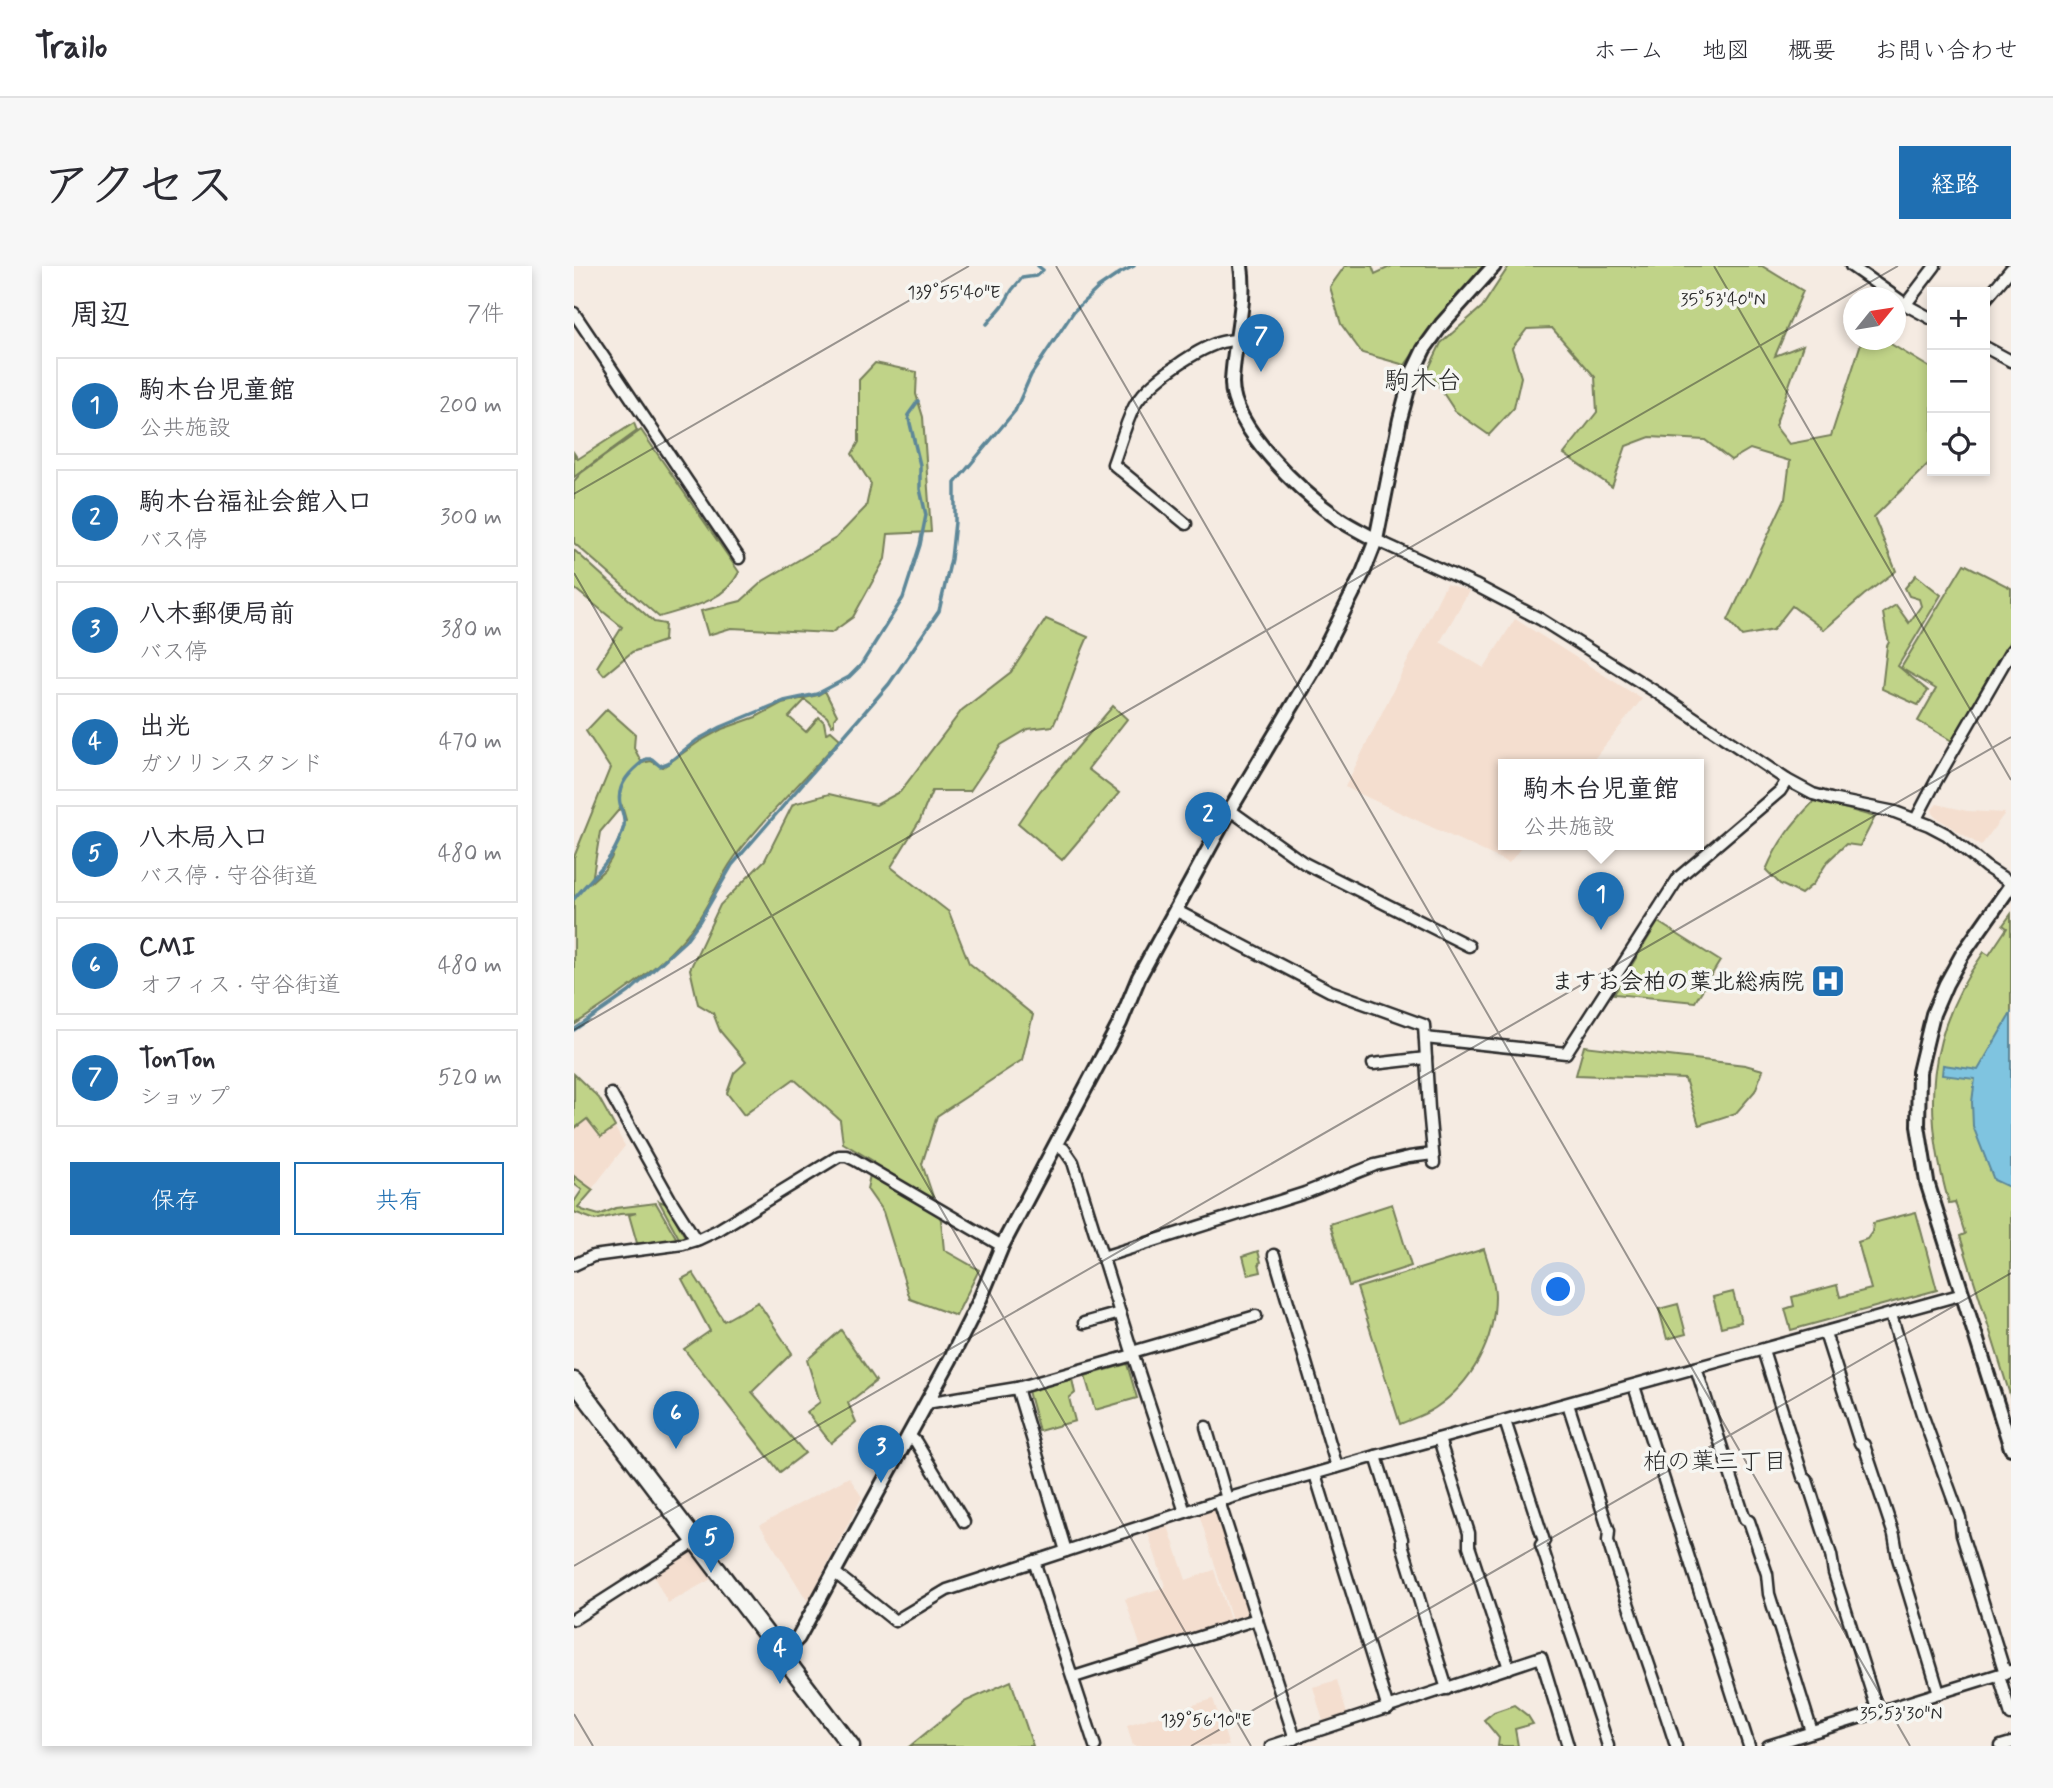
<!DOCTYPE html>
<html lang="ja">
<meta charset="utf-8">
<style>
body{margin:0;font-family:Mynerve,"Klee One",sans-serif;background:#f7f7f7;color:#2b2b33}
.controls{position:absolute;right:21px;top:21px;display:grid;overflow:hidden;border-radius:0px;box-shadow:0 4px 10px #0003}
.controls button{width:63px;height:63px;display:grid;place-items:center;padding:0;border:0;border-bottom:2px solid #e1e1e2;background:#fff;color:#2b2b33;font:35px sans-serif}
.compass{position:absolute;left:1269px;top:21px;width:63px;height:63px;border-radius:50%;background:#fff;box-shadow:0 4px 10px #0003;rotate:60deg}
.you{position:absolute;left:985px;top:1024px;width:24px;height:24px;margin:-18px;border:5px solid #fff;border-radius:50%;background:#1a73e8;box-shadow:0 0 0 10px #1a73e833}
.badge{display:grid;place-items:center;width:46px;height:46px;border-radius:50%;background:#1f6fb2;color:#fff;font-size:23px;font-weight:700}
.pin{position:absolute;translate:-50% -58px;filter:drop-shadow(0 2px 4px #0008)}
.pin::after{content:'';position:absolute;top:37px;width:24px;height:21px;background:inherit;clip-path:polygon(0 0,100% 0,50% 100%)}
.popup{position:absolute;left:924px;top:493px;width:206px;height:91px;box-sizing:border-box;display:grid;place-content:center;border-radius:0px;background:#fff;filter:drop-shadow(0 2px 5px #0005);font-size:23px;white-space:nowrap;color:#7c7c81}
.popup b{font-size:26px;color:#2b2b33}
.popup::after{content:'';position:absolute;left:50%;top:100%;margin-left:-14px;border:14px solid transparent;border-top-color:#fff}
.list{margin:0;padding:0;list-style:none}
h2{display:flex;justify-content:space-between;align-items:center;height:91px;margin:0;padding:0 28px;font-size:30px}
h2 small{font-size:23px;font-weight:400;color:#7c7c81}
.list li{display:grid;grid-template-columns:46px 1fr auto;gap:21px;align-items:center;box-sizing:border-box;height:98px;margin:0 14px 14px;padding:0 14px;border:2px solid #e1e1e2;border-radius:0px}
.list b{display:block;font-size:26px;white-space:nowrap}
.list p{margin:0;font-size:23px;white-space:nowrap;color:#7c7c81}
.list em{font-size:23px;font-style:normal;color:#7c7c81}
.actions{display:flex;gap:14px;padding:21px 28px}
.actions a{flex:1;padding:16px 0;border:2px solid #1f6fb2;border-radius:0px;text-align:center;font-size:24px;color:#1f6fb2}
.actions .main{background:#1f6fb2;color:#fff}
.icon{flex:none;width:38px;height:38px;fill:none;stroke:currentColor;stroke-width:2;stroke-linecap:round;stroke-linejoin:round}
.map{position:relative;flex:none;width:1437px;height:1480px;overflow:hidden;border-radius:0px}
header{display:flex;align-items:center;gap:42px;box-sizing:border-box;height:98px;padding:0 35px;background:#fff;border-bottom:2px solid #e1e1e2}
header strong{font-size:33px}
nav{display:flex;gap:38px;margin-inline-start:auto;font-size:24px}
.intro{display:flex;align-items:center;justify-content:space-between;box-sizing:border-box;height:168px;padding:0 42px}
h1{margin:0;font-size:49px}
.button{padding:18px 32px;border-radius:0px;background:#1f6fb2;color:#fff;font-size:24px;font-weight:700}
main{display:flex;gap:42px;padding:0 42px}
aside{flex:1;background:#fff;border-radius:0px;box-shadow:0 4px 10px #0003}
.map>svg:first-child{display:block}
</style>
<header>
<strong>Trailo</strong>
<nav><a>ホーム</a><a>地図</a><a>概要</a><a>お問い合わせ</a></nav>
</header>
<div class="intro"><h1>アクセス</h1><a class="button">経路</a></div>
<main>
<aside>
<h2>周辺<small>7件</small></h2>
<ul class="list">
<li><span class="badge">1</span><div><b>駒木台児童館</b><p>公共施設</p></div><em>200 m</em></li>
<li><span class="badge">2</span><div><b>駒木台福祉会館入口</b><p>バス停</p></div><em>300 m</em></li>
<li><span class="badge">3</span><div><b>八木郵便局前</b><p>バス停</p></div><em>380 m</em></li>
<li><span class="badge">4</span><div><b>出光</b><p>ガソリンスタンド</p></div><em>470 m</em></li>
<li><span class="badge">5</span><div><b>八木局入口</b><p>バス停 · 守谷街道</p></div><em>480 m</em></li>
<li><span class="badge">6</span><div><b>CMI</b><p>オフィス · 守谷街道</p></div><em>480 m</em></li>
<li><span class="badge">7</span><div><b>TonTon</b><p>ショップ</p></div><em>520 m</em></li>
</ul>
<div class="actions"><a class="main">保存</a><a>共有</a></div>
</aside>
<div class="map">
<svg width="1437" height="1480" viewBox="0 0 1437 1480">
<rect width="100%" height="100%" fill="#f5ebe2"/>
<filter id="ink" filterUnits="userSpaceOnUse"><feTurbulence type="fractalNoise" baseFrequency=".0143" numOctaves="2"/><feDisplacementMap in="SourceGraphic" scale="14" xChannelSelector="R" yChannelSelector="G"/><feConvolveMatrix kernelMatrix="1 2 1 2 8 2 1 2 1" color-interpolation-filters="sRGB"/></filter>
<g filter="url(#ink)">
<g fill="#f4decf">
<path d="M872,318L895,325L866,376L910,402L941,353L1068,433L1016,498H929V578H950L935,597L771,521Z"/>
<path d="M1363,538L1393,545L1431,547L1407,580L1360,550L1358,543Z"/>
<path d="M0,808L25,832L51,880L18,923L0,910Z"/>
<path d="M275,1211L288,1231L234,1336L186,1259Z"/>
<path d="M640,1244L645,1247L675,1341L676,1353L659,1358L625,1248Z"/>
<path d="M594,1260L612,1314L640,1304L657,1357L568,1385L551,1333L591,1321L593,1326L574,1267Z"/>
<path d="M115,1287H120L139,1312L94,1337L79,1309Z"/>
<path d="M763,1414L773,1448L749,1455L739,1421Z"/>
<path d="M639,1433L655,1480H559L553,1459Z"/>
</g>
<g fill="#c0d388" stroke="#767f5a" stroke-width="2" fill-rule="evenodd">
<path d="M771,0H798L801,8L818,0H909L869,46L831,99L788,87L767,58L756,21Z"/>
<path d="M935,0H1188L1229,25L1201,90L1229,79L1201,160L1215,178L1257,170L1288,74H1310L1358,103V194L1300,251L1322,305L1290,329L1250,364L1218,340L1199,364L1168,370L1154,354L1211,233L1216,195L1176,183L1157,194L1131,174L1076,171L1052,180L1038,221L990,188L1023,146L1021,111L978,62L953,63L938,82L947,111L940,142L915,169L881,145L854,104L867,77L908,41Z"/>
<path d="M301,97L343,106L342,128L349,151L357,266L314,268L311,293L279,351L257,367L157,362L134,369L127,345L167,335L189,315L262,272L292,241L297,218L278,188L285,176V114Z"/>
<path d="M60,157L63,165L0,211V187L4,193Z"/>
<path d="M67,164L165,306C151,336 114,342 85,351L0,277V215L7,207Z"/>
<path d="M0,284L80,356L91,358L90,375L58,386L30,409L23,401L48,361L0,322Z"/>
<path d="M1390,298L1437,322V373L1378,475L1344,455L1362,423L1327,402Z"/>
<path d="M1342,309L1367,329L1324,400L1354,425L1344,439L1308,423L1313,380L1315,376L1312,365L1309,347L1322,339L1335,357L1347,340L1345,333L1335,330L1331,322Z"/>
<path d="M472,353L514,371C500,400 493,431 479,460L454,463L427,479L396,525H358L346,554L317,601L375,646L395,697L459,749L448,794L363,850L348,898L367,954L370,984L405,1004L382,1050L336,1033L309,946L293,923L299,895L269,877L266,854L220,813L170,849L153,827L160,807L172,796L146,765L139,747L124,738L116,703L146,639L191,594L219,538L255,528L302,539L326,526L388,444L437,406Z"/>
<path d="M251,425L263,449L260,453V459L258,460L253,451L231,434L215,451L232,466L245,451L250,456L252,467L257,465L266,473C231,513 192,549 160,592C144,614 135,640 119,661C88,702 42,731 0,759V591L36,502L12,465L33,443L61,468L60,482L68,497L77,495L89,501L126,475L148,463L182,451L208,437L244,429ZM48,540L52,554L37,593L30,604L18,615L26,566Z"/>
<path d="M539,440L553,453L514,503L545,527L488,594L444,557L466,525Z"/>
<path d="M1241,534L1301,551L1286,580L1272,578L1254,595L1239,618L1227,628L1206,618L1192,604C1204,575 1219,557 1241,534Z"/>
<path d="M1437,648V1132L1386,970L1391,968L1381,936L1375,937C1348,844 1352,767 1410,686L1415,689L1433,662L1429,659Z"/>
<path d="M1084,656L1146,695L1121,736L1040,728Z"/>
<path d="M1010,780L1171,799L1189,804L1181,825L1162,847L1125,859L1111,813L1002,809Z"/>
<path d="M0,808L25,832L41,861L27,871L13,853L0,863Z"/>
<path d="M0,910L19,924L4,941L8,944L25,949L42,942L82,937L104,975L69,979L63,977L55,949L62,947L46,948L21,954L0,946V936L8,924L0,918Z"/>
<path d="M85,935L93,938L110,969V972L106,974Z"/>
<path d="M818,938L837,1000L775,1020L756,958Z"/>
<path d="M1342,946L1363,1024L1217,1064L1211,1043L1220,1040L1218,1031L1263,1019L1266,1031L1297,1023L1284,976L1293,973L1298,966L1299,957Z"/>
<path d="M910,983C914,996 921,1016 921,1030C921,1075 898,1117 861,1142C851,1149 838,1153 826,1158L783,1022Z"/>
<path d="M684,985L687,996L685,997L687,1006L674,1009L669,990Z"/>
<path d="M119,1007L150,1055L184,1036L218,1087L178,1126L231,1187L206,1206L110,1083L136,1065L108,1013Z"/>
<path d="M1159,1026L1167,1056L1147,1061L1139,1031Z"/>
<path d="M1104,1038L1112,1068L1093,1073L1085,1043Z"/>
<path d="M267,1064L302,1115L274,1137L282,1156L257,1177L233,1146L246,1136L233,1094Z"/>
<path d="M553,1098L563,1132L521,1144L511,1110Z"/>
<path d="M498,1113L501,1127L495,1132L501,1155L465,1165L454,1125Z"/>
<path d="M437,1415L459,1480H336L390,1436Z"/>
<path d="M940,1439L954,1450L959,1458L941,1463L944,1480H924L925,1472L910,1454L920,1446Z"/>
</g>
<path fill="#7fc4e0" stroke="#5d8798" stroke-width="2" d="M1437,747V922L1420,914L1399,860L1398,836L1401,813L1368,809L1369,799L1404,804Z"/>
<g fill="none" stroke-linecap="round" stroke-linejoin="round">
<g stroke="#5d8798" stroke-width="3.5">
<path d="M413,58L430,38L438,24L448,12L462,10L469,4L464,0"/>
<path d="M0,633C20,608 41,594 50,560C51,552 48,546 46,538C42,518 58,504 72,493H78L86,500L94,497L123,474L147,461L210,435L243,428L275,411L287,399L329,332L346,279L352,249L346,223V199L334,149L344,135"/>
<path d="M0,764L55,726L111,675L125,656L158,599L315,418L365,345L377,293L381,256V217L441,145L457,109L500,45L524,22L546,7L560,0"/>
</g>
<g stroke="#2b2b2b" stroke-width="15">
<g id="minor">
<path d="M1277,0L1334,40L1358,53"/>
<path d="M1411,34L1437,3"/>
<path d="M1332,38L1361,0"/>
<path d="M0,47L165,292"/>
<path d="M1411,81L1437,95"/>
<path d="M612,258L539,198C546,179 551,159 560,141C571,118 628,78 653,75C657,74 660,75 664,75"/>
<path d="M802,274L901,319L966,353L1082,426L1213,514L1239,528L1257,533L1321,546L1355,559L1372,568L1412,601L1437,617"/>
<path d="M656,544L730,597L895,680"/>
<path d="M1342,553L1363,513L1437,385"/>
<path d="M601,644L756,725L850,759L855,843L860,897"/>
<path d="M851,772L992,787L1105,611L1206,525L1213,514"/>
<path d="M799,798L852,792"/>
<path d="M37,828L96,933L122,974"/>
<path d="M482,879L490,883L499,896L559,1089L611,1246"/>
<path d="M700,989L763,1201"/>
<path d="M529,991L731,927L801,899L835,891L859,888"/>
<path d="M0,999L19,990L109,978L125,973L144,964L265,890H273L281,894L428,980"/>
<path d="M1317,1049L1348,1148L1386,1252L1388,1269L1431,1407"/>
<path d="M510,1057L546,1047"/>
<path d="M1251,1067L1286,1177L1290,1179L1320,1269L1324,1292L1365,1427"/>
<path d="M1189,1084L1229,1211L1233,1214L1257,1289L1260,1307L1304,1446"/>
<path d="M558,1086L682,1050"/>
<path d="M1122,1102L1171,1253L1175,1255L1193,1308L1195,1328L1238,1466"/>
<path d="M1060,1120L1175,1480"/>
<path d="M443,1122L492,1285"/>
<path d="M352,1137L443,1122L559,1089"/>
<path d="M994,1138L1035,1265L1034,1275C1055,1344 1080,1411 1102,1480"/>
<path d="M931,1155L970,1275L967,1279L970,1287C991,1352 1014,1415 1034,1480"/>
<path d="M632,1161L653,1233"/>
<path d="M334,1169L342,1176L390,1256"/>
<path d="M865,1173L895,1267V1280L935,1402"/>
<path d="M802,1190L828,1273V1278L873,1423"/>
<path d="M741,1208L814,1443"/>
<path d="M645,1235L721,1473"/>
<path d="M460,1295L521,1480"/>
<path d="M260,1306L321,1355L373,1324L645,1235L802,1190L1389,1028"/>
<path d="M0,1353L122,1275"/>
<path d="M1425,1409L1437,1449"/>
<path d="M500,1411L683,1353"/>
<path d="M697,1480L967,1391L994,1480"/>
<path d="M1194,1480L1436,1405"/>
<path d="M1427,1480L1437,1477"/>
</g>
</g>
<g stroke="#2b2b2b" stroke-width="18">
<g id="tertiary">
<path d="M667,0C673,39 659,79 658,117C658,163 730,228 765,253C777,261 790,267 802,274"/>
<path d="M1437,619L1388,689L1372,718L1359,748L1345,806L1344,860L1353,916L1437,1182"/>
<path d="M208,1388L224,1372L376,1094L404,1038L428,980L546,757L565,711L656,544L742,400L789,307L802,274L826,153L838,108L850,83L868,58L920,0"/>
</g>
</g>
<g stroke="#2b2b2b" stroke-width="21">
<path id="primary" d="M0,1115L277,1480"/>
</g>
<use href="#minor" stroke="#f6f6f2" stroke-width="10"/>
<use href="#tertiary" stroke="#f6f6f2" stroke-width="12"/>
<use href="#primary" stroke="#f6f6f2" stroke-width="16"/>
</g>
</g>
<path fill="none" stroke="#2b2b2b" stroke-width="2" stroke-opacity="0.45" d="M482,0L1336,1480M1140,0L1437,514M0,228L395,0M0,307L677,1480M0,764L1324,0M0,1300L1437,471M0,1448L19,1480M617,1480L1437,1007"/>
<defs>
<g id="hospital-square" transform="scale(1.75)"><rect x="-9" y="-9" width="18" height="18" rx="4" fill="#1f6fb2" stroke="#f6f6f2"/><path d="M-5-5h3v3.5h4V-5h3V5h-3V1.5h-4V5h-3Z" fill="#fff"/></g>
</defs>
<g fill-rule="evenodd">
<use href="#hospital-square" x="1254" y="715"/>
</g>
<g text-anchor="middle" stroke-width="7" stroke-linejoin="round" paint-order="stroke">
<g font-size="23" font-weight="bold" fill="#2b2b2b" stroke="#f6f6f2" text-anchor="end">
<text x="1230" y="723">ますお会柏の葉北総病院</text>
</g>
<g font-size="24" fill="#2b2b2b" stroke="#f6f6f2">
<text x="1141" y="1203">柏の葉三丁目</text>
</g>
<g font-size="26" fill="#2b2b2b" stroke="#f6f6f2">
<text x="849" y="123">駒木台</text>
</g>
</g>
<g font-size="18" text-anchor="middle" fill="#2b2b2b" stroke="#f6f6f2" stroke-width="7" stroke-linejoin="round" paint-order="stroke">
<text x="380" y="32">139°55'40"E</text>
<text x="1149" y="39">35°53'40"N</text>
<text x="1327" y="1453">35°53'30"N</text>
<text x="632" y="1460">139°56'10"E</text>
</g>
</svg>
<div class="controls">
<button>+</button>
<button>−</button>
<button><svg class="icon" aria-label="locate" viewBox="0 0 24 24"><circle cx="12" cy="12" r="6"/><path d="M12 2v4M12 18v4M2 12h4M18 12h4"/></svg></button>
</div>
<svg class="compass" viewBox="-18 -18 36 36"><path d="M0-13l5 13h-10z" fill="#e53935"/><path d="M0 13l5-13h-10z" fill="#7c7c81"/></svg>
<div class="you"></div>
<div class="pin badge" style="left:1027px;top:664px">1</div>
<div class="popup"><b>駒木台児童館</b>公共施設</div>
<div class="pin badge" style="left:634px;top:584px">2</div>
<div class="pin badge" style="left:307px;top:1217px">3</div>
<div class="pin badge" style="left:206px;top:1418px">4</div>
<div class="pin badge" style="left:137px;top:1307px">5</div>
<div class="pin badge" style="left:102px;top:1183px">6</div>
<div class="pin badge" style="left:687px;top:106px">7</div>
</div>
</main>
